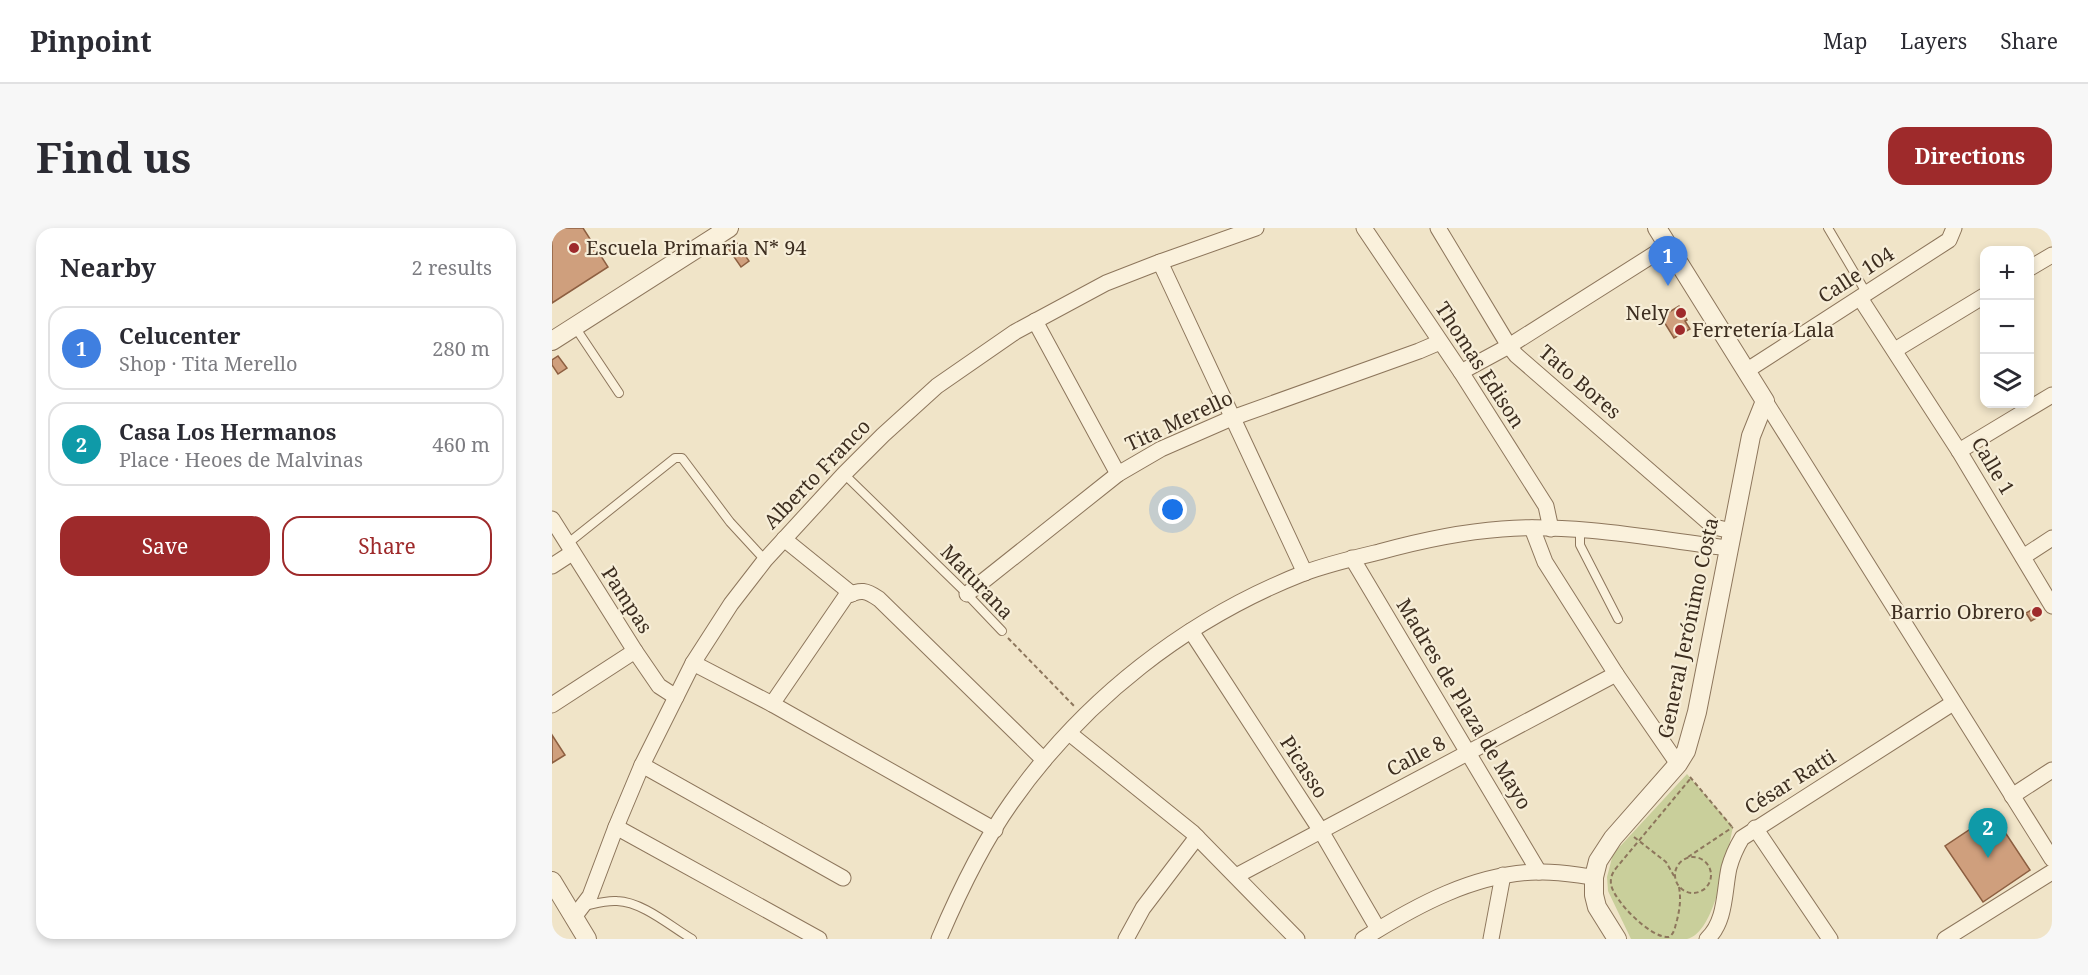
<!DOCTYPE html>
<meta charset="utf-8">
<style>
body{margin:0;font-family:"Noto Serif",serif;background:#f7f7f7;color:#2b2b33}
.controls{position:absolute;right:18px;top:18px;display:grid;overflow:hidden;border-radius:12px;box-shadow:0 3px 9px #0003}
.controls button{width:54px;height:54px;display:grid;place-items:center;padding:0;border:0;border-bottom:2px solid #e1e1e2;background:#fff;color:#2b2b33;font:30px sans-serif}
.you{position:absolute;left:621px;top:282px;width:21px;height:21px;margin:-15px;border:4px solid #fff;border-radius:50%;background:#1a73e8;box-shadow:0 0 0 9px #1a73e833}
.badge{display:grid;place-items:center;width:39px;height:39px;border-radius:50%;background:#9e2a2b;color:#fff;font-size:20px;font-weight:700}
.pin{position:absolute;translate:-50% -50px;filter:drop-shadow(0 2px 3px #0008)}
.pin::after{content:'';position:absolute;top:32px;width:21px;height:18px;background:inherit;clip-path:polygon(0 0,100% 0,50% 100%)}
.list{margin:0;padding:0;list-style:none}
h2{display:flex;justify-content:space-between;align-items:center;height:78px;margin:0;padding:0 24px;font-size:26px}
h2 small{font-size:20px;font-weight:400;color:#7c7c81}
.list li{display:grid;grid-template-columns:39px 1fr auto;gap:18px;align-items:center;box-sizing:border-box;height:84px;margin:0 12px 12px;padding:0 12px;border:2px solid #e1e1e2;border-radius:18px}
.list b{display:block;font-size:22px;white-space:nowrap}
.list p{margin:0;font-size:20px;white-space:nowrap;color:#7c7c81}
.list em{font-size:20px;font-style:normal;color:#7c7c81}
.actions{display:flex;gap:12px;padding:18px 24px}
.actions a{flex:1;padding:14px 0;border:2px solid #9e2a2b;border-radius:18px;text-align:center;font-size:21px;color:#9e2a2b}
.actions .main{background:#9e2a2b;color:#fff}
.icon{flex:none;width:33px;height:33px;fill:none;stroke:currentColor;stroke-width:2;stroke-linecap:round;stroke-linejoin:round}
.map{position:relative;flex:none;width:1500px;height:711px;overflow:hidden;border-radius:18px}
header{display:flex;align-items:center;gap:36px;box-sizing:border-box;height:84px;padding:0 30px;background:#fff;border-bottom:2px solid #e1e1e2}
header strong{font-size:28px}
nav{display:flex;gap:33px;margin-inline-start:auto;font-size:21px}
.intro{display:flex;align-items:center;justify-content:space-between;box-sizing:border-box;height:144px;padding:0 36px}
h1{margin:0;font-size:42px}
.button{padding:15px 27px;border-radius:18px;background:#9e2a2b;color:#fff;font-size:21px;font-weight:700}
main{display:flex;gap:36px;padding:0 36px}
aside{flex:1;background:#fff;border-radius:18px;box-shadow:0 3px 9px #0003}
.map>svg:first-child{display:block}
</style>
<header>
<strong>Pinpoint</strong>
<nav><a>Map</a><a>Layers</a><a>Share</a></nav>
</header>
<div class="intro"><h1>Find us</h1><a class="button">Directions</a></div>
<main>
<aside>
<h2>Nearby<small>2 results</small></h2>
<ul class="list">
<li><span class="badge" style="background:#3f7fe0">1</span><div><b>Celucenter</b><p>Shop · Tita Merello</p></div><em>280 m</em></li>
<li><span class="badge" style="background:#0f9aa8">2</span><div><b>Casa Los Hermanos</b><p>Place · Heoes de Malvinas</p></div><em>460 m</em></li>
</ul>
<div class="actions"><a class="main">Save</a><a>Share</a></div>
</aside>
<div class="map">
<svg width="1500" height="711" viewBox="0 0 1500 711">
<rect width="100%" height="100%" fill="#f0e4c8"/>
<path fill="#c9cf9b" d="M1135,546L1181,599C1175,624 1164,705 1135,711C1119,711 1096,711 1079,711L1056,663L1055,649L1061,626Z"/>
<g fill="#cf9f7d" stroke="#8d5f41" stroke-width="1.5">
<path d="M0,0H31L56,39L0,75Z"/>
<path d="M184,14L197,33L189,39L176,20Z"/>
<path d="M1127,78L1135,92L1133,93L1138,101L1122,110L1109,89Z"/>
<path d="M6,128L15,140L6,146L0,137V132Z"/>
<path d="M1485,379L1490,387L1479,393L1474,385Z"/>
<path d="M0,507L13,527L0,535Z"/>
<path d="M1441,586L1478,642L1431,674L1393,618Z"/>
</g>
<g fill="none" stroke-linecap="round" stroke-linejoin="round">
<g stroke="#8d765c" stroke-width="10">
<g id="service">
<path d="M1276,0L1315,66"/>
<path d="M23,99L67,165"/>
<path d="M292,246L410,361L450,403"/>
<path d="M1028,302V317L1066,391"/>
<path d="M15,316L123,230H130L178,294L213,332"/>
<path d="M32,678C42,676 54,672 65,673C91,674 118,698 140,711"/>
</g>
</g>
<g stroke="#8d765c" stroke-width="17">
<g id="minor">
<path d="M812,0L909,144L994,278L999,301"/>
<path d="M886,0L957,118L964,127L1162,299L1180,303"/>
<path d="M608,34L753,345"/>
<path d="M1478,40L1500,27"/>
<path d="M1308,70L1407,223L1500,378"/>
<path d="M483,93L566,246"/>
<path d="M1343,122L1432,68"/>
<path d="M1194,143L1397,12L1402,0"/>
<path d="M909,144L957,118L1115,18"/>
<path d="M1213,173L1500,631"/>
<path d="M1407,223L1500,167"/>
<path d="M0,291L83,423L107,458L124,469"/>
<path d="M980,300L993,334L1064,446L1126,536"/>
<path d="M232,311L300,366"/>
<path d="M1471,329L1500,310"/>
<path d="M800,330L987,644"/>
<path d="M0,338L20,325"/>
<path d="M415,366L566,246L609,221L680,190L867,123L888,114"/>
<path d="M639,403L769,603L826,701"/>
<path d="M141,435L220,476L443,602"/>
<path d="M220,476L294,368C309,361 314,362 327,371L492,532"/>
<path d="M0,477L83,423"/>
<path d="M517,505L640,604L745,711"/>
<path d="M90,537L291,650"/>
<path d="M1460,568L1500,542"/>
<path d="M64,599L267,711"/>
<path d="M1203,600L1278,711"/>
<path d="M684,648L1064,446"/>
<path d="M22,689L38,668L64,599L90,537L141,435L179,376L213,332L292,246L331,207L385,158L463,104L554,55L608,34L704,0"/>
<path d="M387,711C407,664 430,616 459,575C532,471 635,391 752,345C776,336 802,330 827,324C867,313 908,304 950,301C1022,295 1104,311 1176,320"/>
<path d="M574,711L591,680L645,609"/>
<path d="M811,711C863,678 923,645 986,644C1005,643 1024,647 1042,649"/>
<path d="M939,711L951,647"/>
<path d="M1155,711C1174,694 1172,663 1177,640C1180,629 1184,620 1190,610L1401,475"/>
<path d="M1393,711L1500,644"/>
</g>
</g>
<g stroke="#8d765c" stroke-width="20">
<g id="tertiary">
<path d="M0,113L177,0"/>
<path d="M0,653L35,711"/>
<path d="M1065,711L1045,679L1042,667V649L1046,633L1061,610L1126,536L1134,523L1145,484L1199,208L1213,173L1105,0"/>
</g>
</g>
<g stroke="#8d765c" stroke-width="2" stroke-dasharray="4.5 3" stroke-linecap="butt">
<path d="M456,410L523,479"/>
<path d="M1138,549L1181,600"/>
<path d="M1082,609L1114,634L1122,648"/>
<circle cx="1141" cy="647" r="18"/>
<path d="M1136,629L1181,599"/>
<path d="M1127,659C1129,671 1128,680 1125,692C1123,698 1123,705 1117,709C1099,711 1061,672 1059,656C1058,649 1061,644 1065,639L1139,550"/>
</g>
<use href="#service" stroke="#faf1dc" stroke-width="8"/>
<use href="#minor" stroke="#faf1dc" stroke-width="15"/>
<use href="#tertiary" stroke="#faf1dc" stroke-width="18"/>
</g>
<g fill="#9e2a2b" stroke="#f7eed8" stroke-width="2">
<circle cx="22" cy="20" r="6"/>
<circle cx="1129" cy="85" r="6"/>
<circle cx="1128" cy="102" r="6"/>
<circle cx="1485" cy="384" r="6"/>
</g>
<g text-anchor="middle" stroke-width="4.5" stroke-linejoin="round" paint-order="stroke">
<g font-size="20" fill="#3d2e20" stroke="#f7eed8" text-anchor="start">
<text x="34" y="27">Escuela Primaria N* 94</text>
<text x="1117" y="92" text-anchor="end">Nely</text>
<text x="1140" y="109">Ferretería Lala</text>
<text x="1473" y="391" text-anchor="end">Barrio Obrero</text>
</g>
<g font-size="20" fill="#3d2e20" stroke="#f7eed8">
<text transform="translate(1304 47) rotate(-33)" y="7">Calle 104</text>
<text transform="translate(928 137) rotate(57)" y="7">Thomas Edison</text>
<text transform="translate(1028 154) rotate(41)" y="7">Tato Bores</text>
<text transform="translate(627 193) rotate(-25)" y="7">Tita Merello</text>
<text transform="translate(1441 238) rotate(59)" y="7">Calle 1</text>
<text transform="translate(265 246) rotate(-46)" y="7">Alberto Franco</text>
<text transform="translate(425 354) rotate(46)" y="7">Maturana</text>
<text transform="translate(75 372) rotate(57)" y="7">Pampas</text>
<text transform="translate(1136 400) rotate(-78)" y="7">General Jerónimo Costa</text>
<text transform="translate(912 476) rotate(59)" y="7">Madres de Plaza de Mayo</text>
<text transform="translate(864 528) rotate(-28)" y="7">Calle 8</text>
<text transform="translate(752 539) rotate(57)" y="7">Picasso</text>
<text transform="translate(1238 554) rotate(-32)" y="7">César Ratti</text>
</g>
</g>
</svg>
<div class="controls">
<button>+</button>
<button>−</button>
<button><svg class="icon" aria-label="layers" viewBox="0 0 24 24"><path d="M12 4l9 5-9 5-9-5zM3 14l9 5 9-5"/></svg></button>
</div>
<div class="you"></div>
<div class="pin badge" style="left:1116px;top:58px;background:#3f7fe0">1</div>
<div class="pin badge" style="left:1436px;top:630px;background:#0f9aa8">2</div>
</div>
</main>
